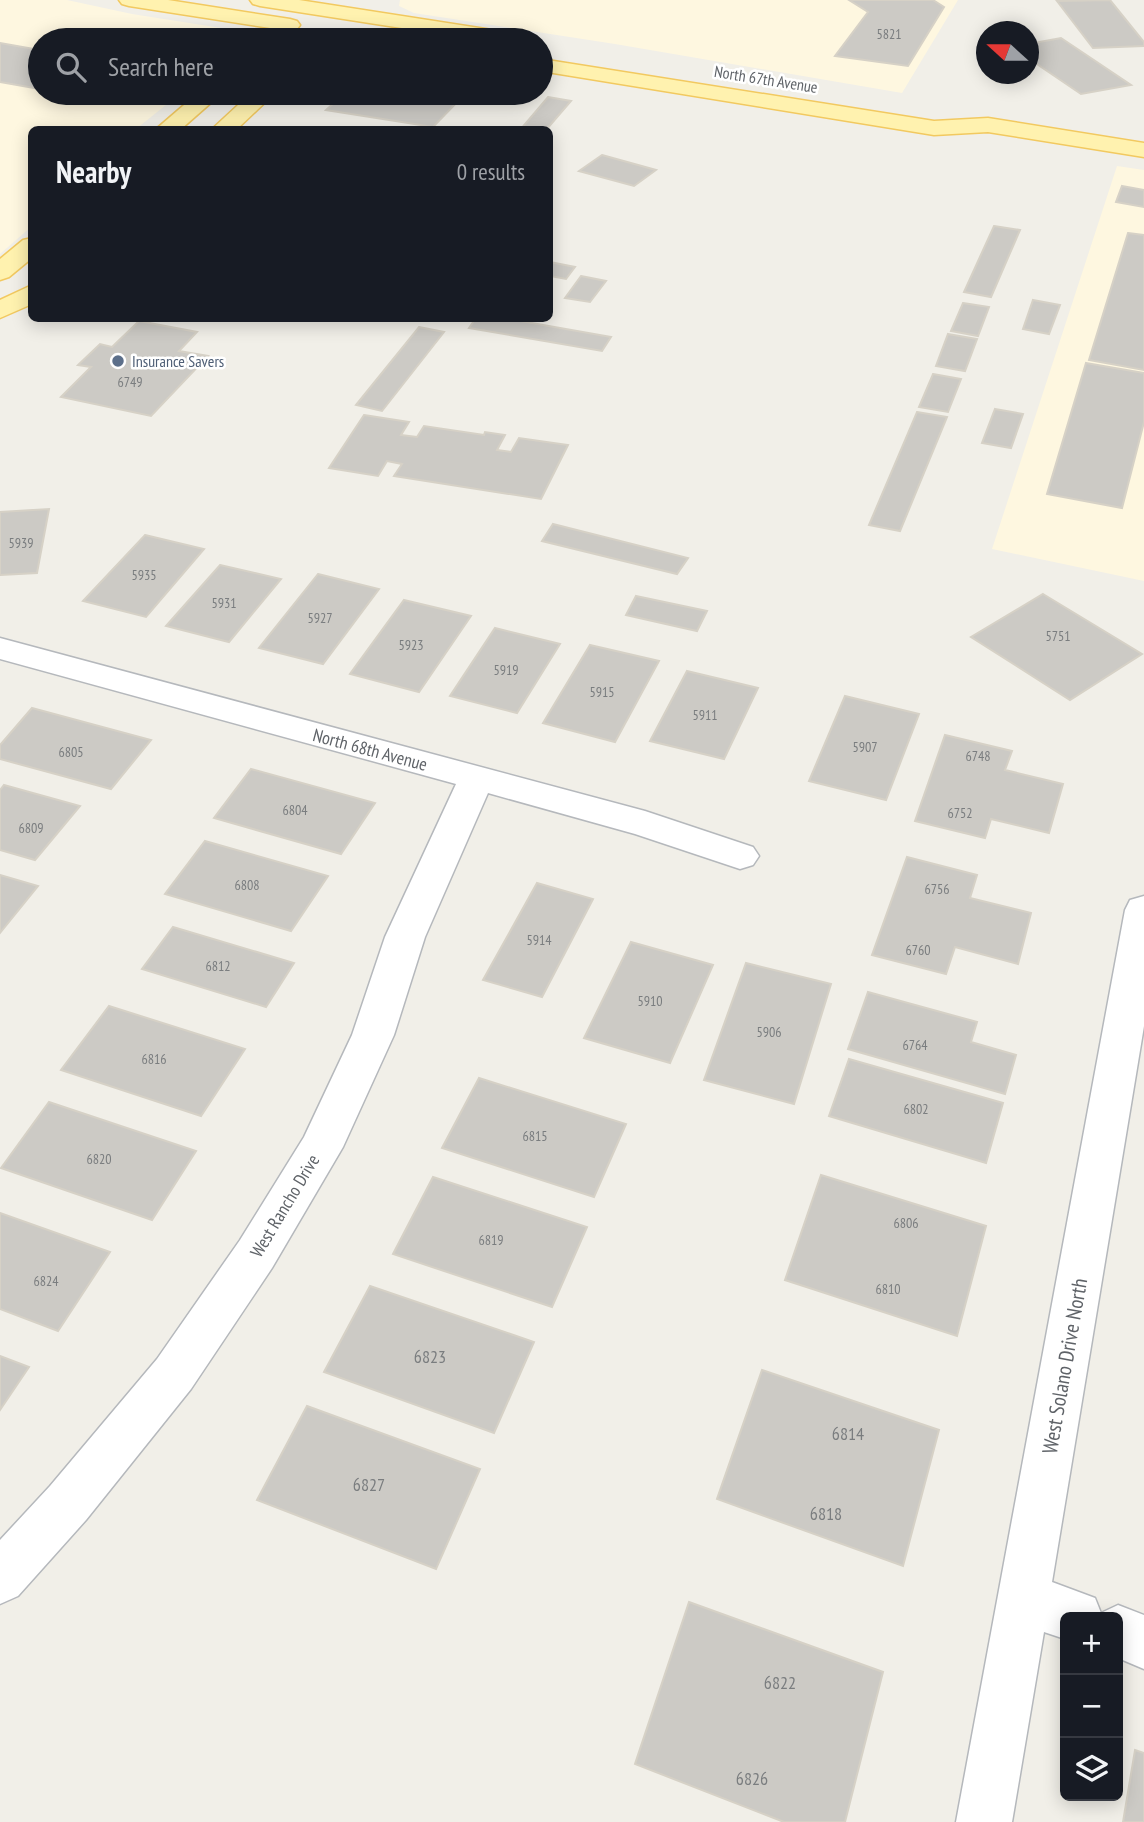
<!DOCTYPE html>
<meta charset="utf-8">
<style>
body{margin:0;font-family:"PT Sans Narrow",sans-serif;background:#20242c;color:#f1f3f6}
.controls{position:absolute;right:21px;bottom:21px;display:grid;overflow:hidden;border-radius:10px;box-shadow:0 4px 18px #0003}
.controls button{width:63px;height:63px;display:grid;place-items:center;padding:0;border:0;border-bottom:2px solid #363941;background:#171b24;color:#f1f3f6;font:35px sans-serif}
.compass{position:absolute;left:976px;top:21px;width:63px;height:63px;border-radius:50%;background:#171b24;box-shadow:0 4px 18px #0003;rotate:291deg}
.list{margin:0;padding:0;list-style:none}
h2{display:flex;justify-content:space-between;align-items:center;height:91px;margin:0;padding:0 28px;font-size:30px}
h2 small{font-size:23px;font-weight:400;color:#9ea1a6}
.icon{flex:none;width:38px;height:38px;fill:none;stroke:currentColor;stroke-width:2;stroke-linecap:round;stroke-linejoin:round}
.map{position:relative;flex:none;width:1144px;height:1822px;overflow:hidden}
.search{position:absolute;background:#171b24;box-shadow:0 4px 18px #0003;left:28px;top:28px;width:525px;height:77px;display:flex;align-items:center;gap:18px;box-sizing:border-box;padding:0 24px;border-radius:38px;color:#9ea1a6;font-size:26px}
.panel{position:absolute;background:#171b24;box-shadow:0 4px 18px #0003;left:28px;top:126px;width:525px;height:196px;border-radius:10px}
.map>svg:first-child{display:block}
</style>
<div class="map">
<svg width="1144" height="1822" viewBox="0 0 1144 1822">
<rect width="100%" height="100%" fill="#f1efe8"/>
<g fill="#fef7e0">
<path d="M0,0H67L132,14L234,30L241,38V40H40V93H181L136,129L32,130L31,227L0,254Z"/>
<path d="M400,0H958L902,93L615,44L414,13L399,6Z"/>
<path d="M1117,166L1144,170V581L992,549Z"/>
</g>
<g fill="#cccac5" stroke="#d6d1c6" stroke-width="2">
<path d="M849,0H933L944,7L908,66L835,56L868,12Z"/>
<path d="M1110,0L1144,42V46L1093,48L1057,1Z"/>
<path d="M1061,38L1131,85L1081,94L1028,58V44Z"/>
<path d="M0,43L40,50V89L0,82Z"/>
<path d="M345,93H466L433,127L326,110Z"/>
<path d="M548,97L571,101L546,130H520Z"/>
<path d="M602,155L656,170L634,186L579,171Z"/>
<path d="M1122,186L1144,190V207L1116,202Z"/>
<path d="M994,226L1020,230L991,297L964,292Z"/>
<path d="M1128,233L1144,235V370L1089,360Z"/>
<path d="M550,262L575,267L566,279L550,276Z"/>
<path d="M581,276L606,281L590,302L565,298Z"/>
<path d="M1033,300L1060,305L1049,334L1023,329Z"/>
<path d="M963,303L989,307L978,336L951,331Z"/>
<path d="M476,318H504L611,337L602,351L469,328Z"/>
<path d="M139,321L197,332L179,351L208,356L151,416L61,397L91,367L78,365L100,344L112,347Z"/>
<path d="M419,327L444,332L382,411L356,405Z"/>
<path d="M948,334L977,339L965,371L936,366Z"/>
<path d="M1086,363L1144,373V422L1122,508L1047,494Z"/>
<path d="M933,374L961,379L948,412L919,407Z"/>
<path d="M995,409L1023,414L1011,448L982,443Z"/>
<path d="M917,412L947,417L900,531L869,525Z"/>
<path d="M364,415L409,422L401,435L417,437L424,426L484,435L485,432L505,435L497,450L511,452L519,438L568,445L541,499L394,476L402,464L387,461L378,476L329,468Z"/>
<path d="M49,509L37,573L0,575V512Z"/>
<path d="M553,524L688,558L677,574L542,541Z"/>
<path d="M145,535L204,549L146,617L83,601Z"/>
<path d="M220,565L281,579L229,642L166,626Z"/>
<path d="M318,574L379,589L323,664L259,648Z"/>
<path d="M1043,594L1142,654L1070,700L971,637Z"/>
<path d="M636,596L707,611L697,631L626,615Z"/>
<path d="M404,600L471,616L419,692L350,674Z"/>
<path d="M495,628L560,644L517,713L450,696Z"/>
<path d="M590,645L659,661L615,742L543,723Z"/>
<path d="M687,671L758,688L724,759L650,741Z"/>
<path d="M845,696L919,714L886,800L809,781Z"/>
<path d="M32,708L151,740L111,789L0,759V745Z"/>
<path d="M945,735L1012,751L1005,770L1063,784L1049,833L991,819L985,838L915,821Z"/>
<path d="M251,769L375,803L341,854L214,818Z"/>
<path d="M4,785L80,806L35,860L0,850V790Z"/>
<path d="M205,841L328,876L291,931L165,894Z"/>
<path d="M907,857L977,875L970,898L1031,913L1018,964L955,947L946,974L872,955Z"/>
<path d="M0,875L38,886L0,933Z"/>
<path d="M537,883L593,899L542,997L483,980Z"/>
<path d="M173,927L294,963L266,1007L142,969Z"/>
<path d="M631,942L713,965L670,1063L584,1038Z"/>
<path d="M746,963L831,984L794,1104L704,1080Z"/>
<path d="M868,992L977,1022L971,1042L1016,1055L1005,1094L848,1049Z"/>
<path d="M109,1006L245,1049L201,1116L61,1070Z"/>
<path d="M849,1059L1003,1103L986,1163L829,1116Z"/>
<path d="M479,1078L626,1124L594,1197L442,1148Z"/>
<path d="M49,1102L196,1151L152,1220L1,1168Z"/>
<path d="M821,1175L986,1226L957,1336L785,1280Z"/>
<path d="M433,1177L587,1227L552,1307L393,1254Z"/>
<path d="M0,1213L110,1252L58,1331L0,1309Z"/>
<path d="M370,1286L534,1342L494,1433L324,1372Z"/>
<path d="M0,1356L29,1367L0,1410Z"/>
<path d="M762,1370L939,1430L903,1566L717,1499Z"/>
<path d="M307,1406L480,1469L436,1569L257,1500Z"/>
<path d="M689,1602L883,1672L845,1822H784L635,1764Z"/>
<path d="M1135,1750L1144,1753V1822H1123Z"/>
</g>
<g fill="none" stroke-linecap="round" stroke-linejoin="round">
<g stroke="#b5b8bc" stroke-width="3">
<g id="minor">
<path d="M0,638L645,811L753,847L759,856L753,865L740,869L635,834L488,793L425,937L394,1035L343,1147L272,1268L191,1389L86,1520L18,1596L0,1604V1540L50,1486L157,1359L240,1240L304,1137L352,1035L385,937L456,784L0,659Z"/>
<path d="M1144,896V1026L1052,1582L1095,1598L1101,1613L1118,1605L1144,1615V1669L1118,1658V1617H1065V1639L1044,1632L1012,1822H956L1125,910L1130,900Z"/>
</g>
</g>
<g stroke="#f2c960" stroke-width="3">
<g id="major">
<path d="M119,0H168L290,19L297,21L300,25L297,29L290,31L129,6L122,4Z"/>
<path d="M250,0H299L518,34L525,36L528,40H479L260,6L253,4Z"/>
<path d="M541,59L934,121L988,118L1144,143V157L988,132L934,135L541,71Z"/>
<path d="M198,93H222L180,130H155Z"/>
<path d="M251,93H275L236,130H211Z"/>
<path d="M32,238V258L9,277L0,280V259L23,240Z"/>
<path d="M32,285V304L0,318V300Z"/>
</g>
</g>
<use href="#minor" fill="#fff" fill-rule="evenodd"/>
<use href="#major" fill="#fff2af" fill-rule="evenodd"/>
</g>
<circle fill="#5c6f8a" stroke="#fff" stroke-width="2.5" cx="118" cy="361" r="7"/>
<g text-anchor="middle" stroke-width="5" stroke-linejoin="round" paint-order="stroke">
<g font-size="14" fill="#7a7d7f">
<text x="889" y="39">5821</text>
<text x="130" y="387">6749</text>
<text x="21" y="548">5939</text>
<text x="144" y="580">5935</text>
<text x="224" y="608">5931</text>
<text x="320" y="623">5927</text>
<text x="1058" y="641">5751</text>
<text x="411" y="650">5923</text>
<text x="506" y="675">5919</text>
<text x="602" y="697">5915</text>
<text x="705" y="720">5911</text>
<text x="865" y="752">5907</text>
<text x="71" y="757">6805</text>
<text x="978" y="761">6748</text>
<text x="295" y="815">6804</text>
<text x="960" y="818">6752</text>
<text x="31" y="833">6809</text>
<text x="247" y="890">6808</text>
<text x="937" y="894">6756</text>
<text x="539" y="945">5914</text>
<text x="918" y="955">6760</text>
<text x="218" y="971">6812</text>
<text x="650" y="1006">5910</text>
<text x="769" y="1037">5906</text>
<text x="915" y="1050">6764</text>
<text x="154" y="1064">6816</text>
<text x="916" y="1114">6802</text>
<text x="535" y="1141">6815</text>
<text x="99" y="1164">6820</text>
<text x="906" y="1228">6806</text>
<text x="491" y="1245">6819</text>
<text x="46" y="1286">6824</text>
<text x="888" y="1294">6810</text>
</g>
<g font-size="16" fill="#5f6368" stroke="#fff">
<text transform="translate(766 79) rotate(9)" y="6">North 67th Avenue</text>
</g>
<g font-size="16" fill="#4e5e75" stroke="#fff" text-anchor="start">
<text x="132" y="367">Insurance Savers</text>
</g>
<g font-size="18" fill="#5f6368" stroke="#fff">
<text transform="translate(370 750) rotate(15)" y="6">North 68th Avenue</text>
<text transform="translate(285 1206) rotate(-59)" y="6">West Rancho Drive</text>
</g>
<g font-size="18" fill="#7a7d7f">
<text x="430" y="1363">6823</text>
<text x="848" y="1440">6814</text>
<text x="369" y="1491">6827</text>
<text x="826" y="1520">6818</text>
<text x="780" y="1689">6822</text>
<text x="752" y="1785">6826</text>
</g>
<g font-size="21" fill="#5f6368" stroke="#fff">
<text transform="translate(1065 1366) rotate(-80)" y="7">West Solano Drive North</text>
</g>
</g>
</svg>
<div class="controls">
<button>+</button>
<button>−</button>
<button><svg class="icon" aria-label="layers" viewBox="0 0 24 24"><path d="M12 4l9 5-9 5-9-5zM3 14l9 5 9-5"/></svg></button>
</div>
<svg class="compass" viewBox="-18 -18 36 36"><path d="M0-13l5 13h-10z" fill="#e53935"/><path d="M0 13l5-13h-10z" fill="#9ea1a6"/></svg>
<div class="search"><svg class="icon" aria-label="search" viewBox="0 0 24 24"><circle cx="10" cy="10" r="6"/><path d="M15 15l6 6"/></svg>Search here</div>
<section class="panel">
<h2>Nearby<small>0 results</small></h2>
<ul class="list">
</ul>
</section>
</div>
